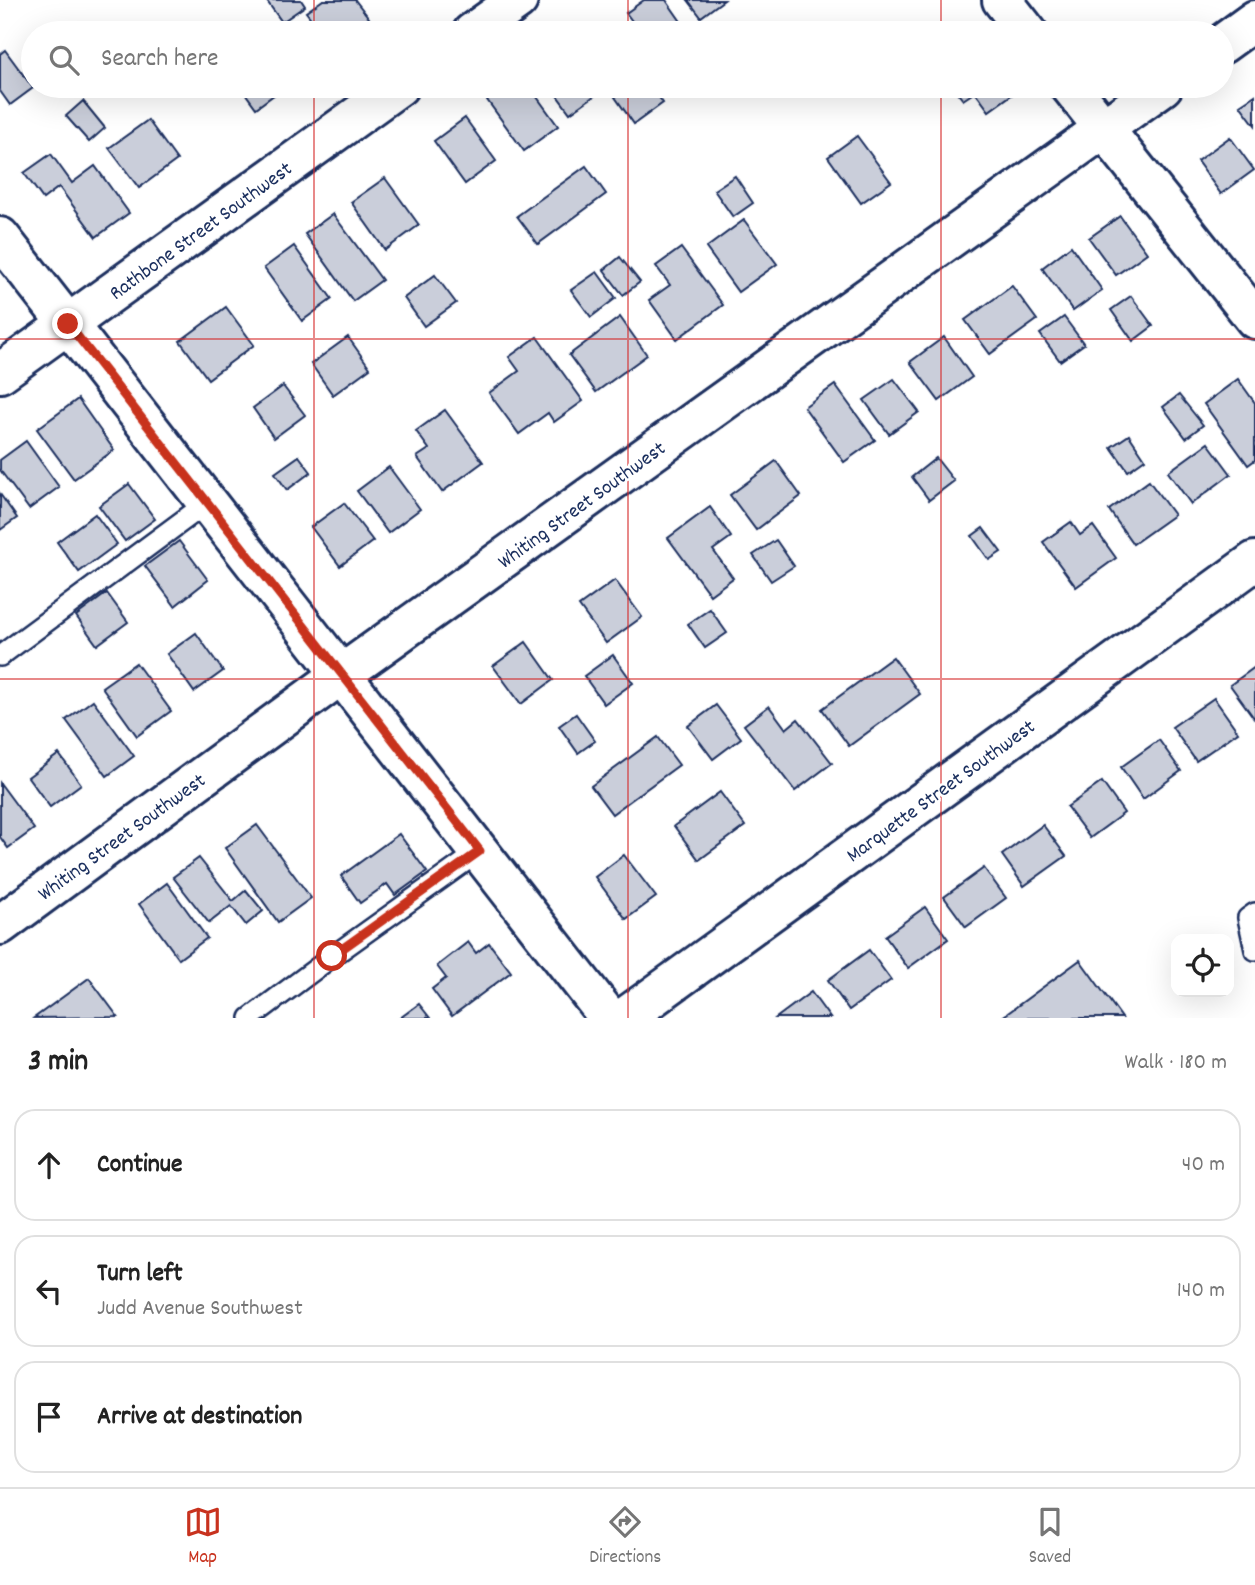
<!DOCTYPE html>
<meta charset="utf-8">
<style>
body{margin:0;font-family:Dekko,sans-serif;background:#f6f6f6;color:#222}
.controls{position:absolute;right:21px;bottom:21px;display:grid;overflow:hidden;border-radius:14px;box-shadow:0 7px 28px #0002}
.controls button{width:63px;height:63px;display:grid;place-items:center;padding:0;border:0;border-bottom:2px solid #e0e0e0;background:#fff;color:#222;font:35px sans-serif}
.stop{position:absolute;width:21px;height:21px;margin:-16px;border:5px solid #c8321e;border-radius:50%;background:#fff}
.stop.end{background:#c8321e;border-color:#fff;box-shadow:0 2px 7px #0008}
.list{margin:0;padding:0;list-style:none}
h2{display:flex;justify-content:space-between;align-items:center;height:91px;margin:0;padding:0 28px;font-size:30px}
h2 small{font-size:23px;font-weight:400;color:#767676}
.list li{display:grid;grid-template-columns:46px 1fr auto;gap:21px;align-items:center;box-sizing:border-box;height:112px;margin:0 14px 14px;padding:0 14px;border:2px solid #e0e0e0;border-radius:21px}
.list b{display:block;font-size:26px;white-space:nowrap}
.list p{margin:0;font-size:23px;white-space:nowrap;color:#767676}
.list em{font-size:23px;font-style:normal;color:#767676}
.icon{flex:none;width:38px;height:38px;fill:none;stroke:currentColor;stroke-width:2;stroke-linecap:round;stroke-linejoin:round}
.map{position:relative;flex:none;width:1255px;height:1018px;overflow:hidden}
.search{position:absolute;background:#fff;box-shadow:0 7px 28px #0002;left:21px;right:21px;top:21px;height:77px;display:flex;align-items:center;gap:18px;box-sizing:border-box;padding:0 24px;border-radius:38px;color:#767676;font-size:26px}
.sheet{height:469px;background:#fff}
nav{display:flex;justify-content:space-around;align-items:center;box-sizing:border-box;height:98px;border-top:2px solid #e0e0e0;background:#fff;font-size:19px;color:#767676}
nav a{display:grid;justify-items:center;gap:4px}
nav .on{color:#c8321e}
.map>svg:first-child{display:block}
</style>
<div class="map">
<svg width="1255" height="1018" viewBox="0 0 1255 1018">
<rect width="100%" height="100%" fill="#fff"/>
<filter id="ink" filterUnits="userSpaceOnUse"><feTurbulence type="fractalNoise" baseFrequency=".0143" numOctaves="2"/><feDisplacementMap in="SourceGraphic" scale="14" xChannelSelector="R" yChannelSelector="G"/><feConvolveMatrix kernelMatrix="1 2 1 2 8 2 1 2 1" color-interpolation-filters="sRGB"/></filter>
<g filter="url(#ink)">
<g fill="#caceda" stroke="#1b2f5e" stroke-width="2">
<path d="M266,0H301L305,6L282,22Z"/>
<path d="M323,0H355L369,18L348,33H322L306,12Z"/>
<path d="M644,0H666L689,33H641L626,13Z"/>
<path d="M688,0H724L701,17Z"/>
<path d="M5,50L33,88L10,105L0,91V54Z"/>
<path d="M240,86H286L256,108Z"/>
<path d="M506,86H529L558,126L524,151L487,100Z"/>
<path d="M550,86H602L604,89L570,113Z"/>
<path d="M631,86H651L663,103L634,124L615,97Z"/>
<path d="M952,86H1019L1021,88L989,111L975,92L963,100Z"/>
<path d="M1255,95V125L1240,105Z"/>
<path d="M83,101L105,128L89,142L66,116Z"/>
<path d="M465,118L496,161L465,184L434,141Z"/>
<path d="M148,120L177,160L139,188L109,148Z"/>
<path d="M857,136L891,182L861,203L828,157Z"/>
<path d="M1230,137L1254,170L1221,194L1197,161Z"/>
<path d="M51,154L72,183L95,166L129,213L96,237L59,187L43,199L24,173Z"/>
<path d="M586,166L606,194L538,244L517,216Z"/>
<path d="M735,176L753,203L733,217L714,190Z"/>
<path d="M385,178L419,225L385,250L351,202Z"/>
<path d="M333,214L382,280L353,301L305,234Z"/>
<path d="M1120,216L1147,253L1116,275L1089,238Z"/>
<path d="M744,220L777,264L738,292L706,248Z"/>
<path d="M294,246L332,299L302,321L264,268Z"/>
<path d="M1071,246L1102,290L1073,311L1042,268Z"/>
<path d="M681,248L723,305L677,339L649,300L670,285L656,266Z"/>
<path d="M620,257L640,282L623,295L604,270Z"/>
<path d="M597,272L616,298L591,317L571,290Z"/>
<path d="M435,275L456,303L424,326L404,298Z"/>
<path d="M1012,286L1037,320L990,354L965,320Z"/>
<path d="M1131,296L1153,326L1133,341L1111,310Z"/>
<path d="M226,307L254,345L208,379L180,341Z"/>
<path d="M620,317L647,355L596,392L569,355Z"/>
<path d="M1064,317L1084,344L1060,361L1040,334Z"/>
<path d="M348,337L370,368L333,395L311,364Z"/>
<path d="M537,337L583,401L554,422L548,413L519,434L489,393L519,371L509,357Z"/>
<path d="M944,337L972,377L939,401L910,362Z"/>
<path d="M894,379L919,412L889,434L864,400Z"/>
<path d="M1238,379L1255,403V460L1248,465L1204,404Z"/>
<path d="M835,385L875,440L844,462L804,407Z"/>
<path d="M283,386L305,415L274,438L253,408Z"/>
<path d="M1179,395L1203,425L1186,438L1163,407Z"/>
<path d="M78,399L114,450L74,479L37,429Z"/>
<path d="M445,410L483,462L442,492L417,457L429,449L416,431Z"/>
<path d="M1129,435L1145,459L1128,471L1111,447Z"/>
<path d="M26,441L59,487L29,509L0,470V460Z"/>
<path d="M1208,443L1231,474L1191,504L1168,472Z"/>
<path d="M299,456L311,472L287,490L275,473Z"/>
<path d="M936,458L954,481L929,500L912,477Z"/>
<path d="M776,461L801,496L756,530L730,495Z"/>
<path d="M389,467L420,509L388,533L357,491Z"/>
<path d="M1149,481L1174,515L1133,544L1109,510Z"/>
<path d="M129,484L155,519L125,541L99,506Z"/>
<path d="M0,494L17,518L0,530Z"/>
<path d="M344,503L373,541L340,566L311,527Z"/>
<path d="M710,507L731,537L713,550L733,578L710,595L668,538Z"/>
<path d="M95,514L117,544L79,572L57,542Z"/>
<path d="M1071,522L1080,535L1093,526L1116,558L1076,587L1043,542Z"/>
<path d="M983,528L1001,552L989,560L972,536Z"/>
<path d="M776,540L794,566L771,581L753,555Z"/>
<path d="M179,541L208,580L175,606L145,566Z"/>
<path d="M615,580L642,617L606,643L579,606Z"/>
<path d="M107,593L128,622L97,645L76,616Z"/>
<path d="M710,609L727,633L705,648L688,624Z"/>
<path d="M196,633L223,671L194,692L167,654Z"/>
<path d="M526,642L553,680L521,704L493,666Z"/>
<path d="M613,655L633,683L604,704L584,676Z"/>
<path d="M893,657L920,694L849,746L822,709Z"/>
<path d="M136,663L171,711L137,736L102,687Z"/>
<path d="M1255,667V717L1254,718L1230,685Z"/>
<path d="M1214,698L1238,732L1196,761L1172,727Z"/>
<path d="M93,700L134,756L107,776L66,720Z"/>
<path d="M716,705L741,738L713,759L688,726Z"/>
<path d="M769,706L786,729L798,719L832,763L795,791L744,725Z"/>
<path d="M576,714L595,741L578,753L559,726Z"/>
<path d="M658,737L679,765L612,814L591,786Z"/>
<path d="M1159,740L1181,771L1143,799L1121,767Z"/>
<path d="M59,754L81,784L50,807L28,777Z"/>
<path d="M1102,782L1124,813L1090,838L1067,807Z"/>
<path d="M0,783L34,829L8,848L0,837Z"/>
<path d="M720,792L745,826L699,860L674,826Z"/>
<path d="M257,825L311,898L278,922L225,848Z"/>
<path d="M1043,825L1066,856L1024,886L1002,855Z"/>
<path d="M399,834L427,872L395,895L387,884L360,903L341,876Z"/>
<path d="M624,855L656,897L626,919L595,877Z"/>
<path d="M199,858L233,901L246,890L263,911L246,925L231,906L209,923L173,877Z"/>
<path d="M984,868L1006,898L966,927L944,897Z"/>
<path d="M167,883L207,938L179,959L139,904Z"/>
<path d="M925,907L948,939L908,968L885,936Z"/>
<path d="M468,942L476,953L489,943L511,972L452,1016L432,989L446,978L437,966Z"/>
<path d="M869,950L891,980L849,1010L828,980Z"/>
<path d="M1080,960L1122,1018H1001Z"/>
<path d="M89,978L118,1017L34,1018Z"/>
<path d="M811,992L830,1018H776Z"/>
<path d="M419,1004L430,1018H400Z"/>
</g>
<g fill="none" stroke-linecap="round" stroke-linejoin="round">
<g stroke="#1b2f5e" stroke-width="24">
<g id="service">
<path d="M0,656L208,502"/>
<path d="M1255,913L1248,918L1255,950"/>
<path d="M250,1018L333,956L480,851"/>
</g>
</g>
<g stroke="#1b2f5e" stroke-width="44">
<g id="minor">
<path d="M1002,0L1028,33"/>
<path d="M472,33L518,0"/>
<path d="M1222,44L1255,20"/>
<path d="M1070,86L1255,319"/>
<path d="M0,237L609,1018"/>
<path d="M0,373L399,86"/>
<path d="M0,925L342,674L1163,86"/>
<path d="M624,1018L1255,561"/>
</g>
</g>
<use href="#service" stroke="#fff" stroke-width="19"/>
<use href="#minor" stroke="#fff" stroke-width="38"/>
</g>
</g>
<g fill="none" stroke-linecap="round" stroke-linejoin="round" filter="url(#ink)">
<path stroke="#c8321e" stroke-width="9" d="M68,324L480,851L332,956"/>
</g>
<path fill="none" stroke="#d62828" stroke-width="2" stroke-opacity="0.55" d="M314,0V33M628,0V33M941,0V33M314,86V1018M628,86V1018M941,86V1018M0,339H1255M0,679H1255"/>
<g text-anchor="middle" stroke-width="5" stroke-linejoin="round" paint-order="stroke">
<g font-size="21" fill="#1b2f5e" stroke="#fff">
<text transform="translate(200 230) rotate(-36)" y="7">Rathbone Street Southwest</text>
<text transform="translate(581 504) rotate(-36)" y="7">Whiting Street Southwest</text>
<text transform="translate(940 790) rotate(-36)" y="7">Marquette Street Southwest</text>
<text transform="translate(121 836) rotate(-36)" y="7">Whiting Street Southwest</text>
</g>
</g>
</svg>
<div class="controls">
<button><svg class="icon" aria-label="locate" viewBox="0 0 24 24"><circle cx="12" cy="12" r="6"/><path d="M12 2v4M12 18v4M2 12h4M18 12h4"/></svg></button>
</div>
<div class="stop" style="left:332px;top:956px"></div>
<div class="stop end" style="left:68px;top:324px"></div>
<div class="search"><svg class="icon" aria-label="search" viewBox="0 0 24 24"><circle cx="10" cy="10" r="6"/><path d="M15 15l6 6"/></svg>Search here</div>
</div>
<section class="sheet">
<h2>3 min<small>Walk · 180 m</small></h2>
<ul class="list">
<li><svg class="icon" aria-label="ahead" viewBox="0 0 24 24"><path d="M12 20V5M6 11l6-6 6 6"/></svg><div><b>Continue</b></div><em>40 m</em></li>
<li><svg class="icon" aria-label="left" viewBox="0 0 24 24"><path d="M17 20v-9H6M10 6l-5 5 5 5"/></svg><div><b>Turn left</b><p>Judd Avenue Southwest</p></div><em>140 m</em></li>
<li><svg class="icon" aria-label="arrive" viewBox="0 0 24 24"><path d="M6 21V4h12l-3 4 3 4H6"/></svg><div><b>Arrive at destination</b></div></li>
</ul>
</section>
<nav>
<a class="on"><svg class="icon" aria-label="map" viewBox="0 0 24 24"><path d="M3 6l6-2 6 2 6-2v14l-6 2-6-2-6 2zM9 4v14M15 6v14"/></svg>Map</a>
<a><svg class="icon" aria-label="directions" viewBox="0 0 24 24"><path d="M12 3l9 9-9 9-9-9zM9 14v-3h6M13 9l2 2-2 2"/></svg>Directions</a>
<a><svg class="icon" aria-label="saved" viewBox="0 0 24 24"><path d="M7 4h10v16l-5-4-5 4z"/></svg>Saved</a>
</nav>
